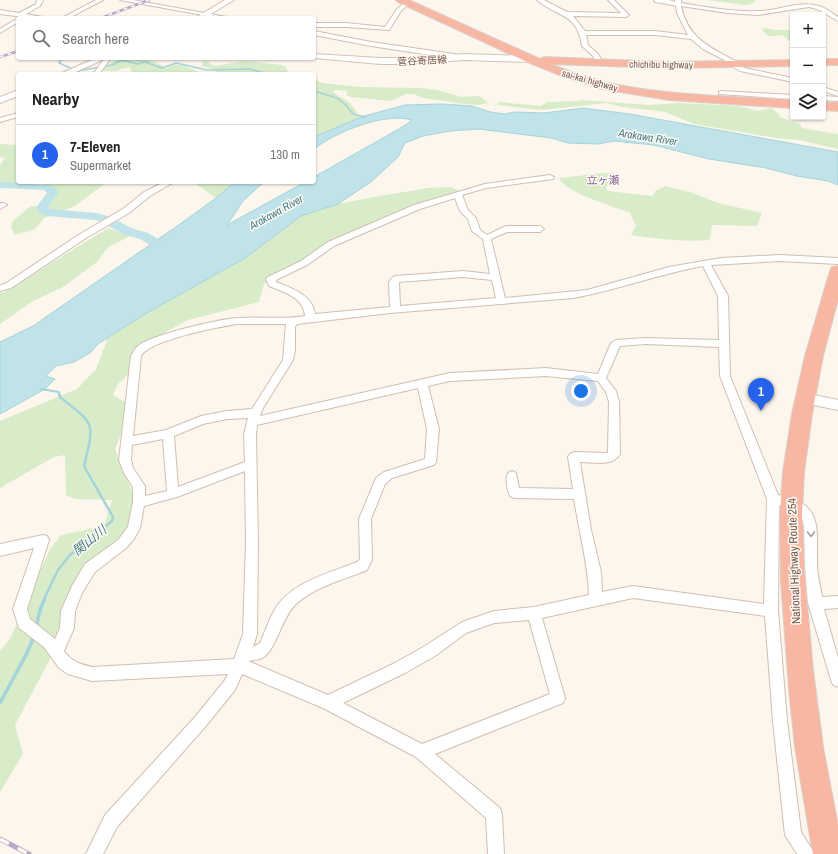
<!DOCTYPE html>
<meta charset="utf-8">
<style>
body{margin:0;font-family:"Archivo Narrow","Noto Sans JP",sans-serif;background:#f6f6f6;color:#222}
.controls{position:absolute;right:12px;top:12px;display:grid;overflow:hidden;border-radius:4px;box-shadow:0 1px 3px #0004}
.controls button{width:36px;height:36px;display:grid;place-items:center;padding:0;border:0;border-bottom:1px solid #e0e0e0;background:#fff;color:#222;font:20px sans-serif}
.you{position:absolute;left:581px;top:391px;width:14px;height:14px;margin:-10px;border:3px solid #fff;border-radius:50%;background:#1a73e8;box-shadow:0 0 0 6px #1a73e833}
.badge{display:grid;place-items:center;width:26px;height:26px;border-radius:50%;background:#2563eb;color:#fff;font-size:13px;font-weight:700}
.pin{position:absolute;translate:-50% -33px;filter:drop-shadow(0 1px 2px #0008)}
.pin::after{content:'';position:absolute;top:21px;width:14px;height:12px;background:inherit;clip-path:polygon(0 0,100% 0,50% 100%)}
.list{margin:0;padding:0;list-style:none}
h2{display:flex;justify-content:space-between;align-items:center;height:52px;margin:0;padding:0 16px;font-size:17px}
h2 small{font-size:13px;font-weight:400;color:#767676}
.list li{display:grid;grid-template-columns:26px 1fr auto;gap:12px;align-items:center;box-sizing:border-box;height:60px;padding:0 16px;border-top:1px solid #e0e0e0}
.list b{display:block;font-size:15px;white-space:nowrap}
.list p{margin:0;font-size:13px;white-space:nowrap;color:#767676}
.list em{font-size:13px;font-style:normal;color:#767676}
.icon{flex:none;width:22px;height:22px;fill:none;stroke:currentColor;stroke-width:2;stroke-linecap:round;stroke-linejoin:round}
.map{position:relative;flex:none;width:838px;height:854px;overflow:hidden}
.search{position:absolute;background:#fff;box-shadow:0 1px 3px #0004;left:16px;top:16px;width:300px;height:44px;display:flex;align-items:center;gap:10px;box-sizing:border-box;padding:0 14px;border-radius:4px;color:#767676;font-size:15px}
.panel{position:absolute;background:#fff;box-shadow:0 1px 3px #0004;left:16px;top:72px;width:300px;height:112px;border-radius:4px}
.map>svg:first-child{display:block}
</style>
<div class="map">
<svg width="838" height="854" viewBox="0 0 838 854">
<rect width="100%" height="100%" fill="#fdf6ec"/>
<g fill="#d8ecc9">
<path d="M708,0H755L756,1L751,4L745,5Z"/>
<path d="M764,28L775,30H793V44L783,35C775,35 769,40 762,29Z"/>
<path d="M146,58L167,68L173,64C178,65 183,65 187,67C198,71 206,78 218,70L202,66V62L206,61L214,66L245,61L281,65L286,67L289,74H133L129,67L115,71H102C115,55 127,58 146,58Z"/>
<path d="M314,79L322,83L361,87L421,88L438,90L461,97L479,96L489,103L478,105L456,103L423,98L414,94H406L392,101L350,97L347,95V91L334,90V93L349,102L361,118L314,137Z"/>
<path d="M581,100L649,105L680,103L739,106L758,111L771,108L779,114V117L800,124L802,128L838,134V149L799,140L776,138L694,124L665,112L623,107L606,103L542,110L498,105L499,102L540,106L548,102L577,101Z"/>
<path d="M0,144L18,145V182H107L75,206L44,218L35,229L15,235L11,227L13,221L31,206C42,207 54,202 55,190L41,183L0,184V165L5,158L0,157Z"/>
<path d="M604,173H614L617,184H607V191L653,196L655,191L665,186L690,192L718,203L762,213L757,226L712,225L710,240C683,242 657,239 631,235L636,226L630,213C614,206 565,193 559,178Z"/>
<path d="M193,182H235L216,198Z"/>
<path d="M451,187L460,191L422,203L276,274L264,284L259,302L188,320L143,344L132,371L118,384L113,395L128,404L126,422L115,449L135,499L130,523L121,539L93,560L57,646L15,725L23,754L0,792V651L10,639L50,549L61,535L104,526L112,500L75,499L66,495L65,455L54,457L0,488V421L77,389L96,369L108,338L145,314L245,258L301,216L338,204L380,196L428,188Z"/>
<path d="M108,228L130,236L107,248L98,261L63,287L33,301L0,324V292L3,293Z"/>
</g>
<path fill="#bfe3e8" stroke="#a5d3da" d="M442,104L472,106L490,112L505,114L514,112L544,113L583,108L630,114L838,152V185L828,181L797,176L766,168L709,159L654,145L614,141L598,144L568,143L551,138L479,129L450,131L423,136L405,143L398,157L371,182L338,204L301,216L245,258L145,314L98,344L90,353L74,362L56,366L46,376L55,379L45,389L0,414V342L33,326L180,224L216,198L235,182H264L243,201L227,225L305,182H314V177L404,126L412,120C384,112 336,132 314,149V137L364,116L405,105Z"/>
<g fill="none" stroke-linecap="round" stroke-linejoin="round">
<g stroke="#a5d3da" stroke-width="1.5">
<path d="M66,58L61,60L59,63L77,71L112,65L122,60L137,64L145,62L162,68L176,63L207,70L250,69L268,74"/>
<path d="M314,91L337,98L345,104L353,114L365,117"/>
</g>
<path stroke="#a5d3da" stroke-width="2" d="M41,389L59,392L60,395"/>
<path stroke="#a5d3da" stroke-width="2.5" d="M44,599L58,570L69,556L112,521L113,517L84,466C95,421 95,425 60,397L59,394"/>
<g stroke="#a5d3da" stroke-width="3.5">
<path d="M36,628L40,610L45,598"/>
<path d="M0,703L27,653L34,636"/>
</g>
<path fill="#bfe3e8" fill-rule="evenodd" d="M0,182L51,185L59,192L48,207L50,209L97,213L111,217L131,228L148,233L177,250L179,253L177,256H169L140,239L123,234L103,223L96,220L47,216L43,215L36,208L47,193L44,190L0,188Z"/>
<g stroke="#d1beb0" stroke-width="2">
<g id="street">
<path d="M37,0H43L40,6L26,14L48,18H32L0,14V10L19,13L36,4Z"/>
<path d="M96,0H103L69,18H62Z"/>
<path d="M120,0H133L232,18H219Z"/>
<path d="M537,0H544L567,12L621,13L608,0H614L629,15L626,17L573,16L585,31H655L688,35L677,13L675,0H681V3C706,7 732,12 758,11C778,11 799,0 819,6C826,8 832,13 838,17V21L817,9L809,7L758,15L728,13L681,6C688,40 712,48 739,63V65L744,68L793,78V82L740,71L732,66V64L703,49L691,39L655,35H586L588,45L598,54L603,63L598,64L593,56L582,46C577,12 558,18 537,0Z"/>
<path d="M407,1L410,3L401,11L389,30L346,27H314V23H346L385,27L397,9Z"/>
<path d="M18,18V22L0,33V29Z"/>
<path d="M314,31L371,42L454,54L460,57L457,59L371,46L314,35Z"/>
<path d="M105,58H111L99,74H93Z"/>
<path d="M823,87L838,92V96L823,91Z"/>
<path d="M721,91L793,95V99L719,94V92Z"/>
<path d="M823,96L838,97V101L823,100Z"/>
<path d="M18,113V117L0,122V118Z"/>
<path d="M550,175L554,177L553,179L486,188L462,195L468,210L476,218L480,230L487,235L506,226H540L544,229L540,232H507L491,239L505,298L587,290L669,267L721,258L780,255L838,258V264L780,261L711,265L728,296L730,376L778,495C822,503 817,525 817,563C817,574 820,585 822,597L838,596V608L824,609L838,658V687L833,685L831,680L808,603L805,567L804,525L801,517L794,510L779,505L778,611L787,721L801,832L815,854H797L785,835L773,721L765,616L633,598L542,618L565,698L563,703L435,754L500,808L502,814L504,854H488L486,818L416,757L323,708L242,674L235,690L205,727L117,827L103,854H86L105,815L195,717L225,680L228,674L92,681L68,674L59,668L44,647L19,628L13,609L34,548L0,556V544L43,535L47,536L49,540L27,609L30,619L55,639L60,628L61,611L72,586L85,564L118,540L128,527L133,502V487L124,473L119,460L131,356C133,353 135,348 138,346C151,335 219,319 238,318C260,316 283,320 305,316C304,297 283,292 269,286L266,279L268,277L301,261L328,242L414,205L485,184ZM455,198L460,211L468,219L472,231L483,239L490,274L463,271L396,276L393,277L389,282L390,307L315,314C313,295 291,288 276,282V280L307,265L334,246L420,209ZM703,266L718,296L719,340L646,338L616,340L611,343L598,374L546,368L450,373L260,416L263,408L293,360L295,350V327L297,324L390,313L573,298C617,290 659,274 703,266ZM463,277L492,280L496,298L400,306L399,282ZM237,324H286L283,360L252,409L227,411L201,416L166,430L133,436L141,356C150,340 218,327 237,324ZM646,344L719,347L720,376L767,499L764,604L633,586L602,592L601,572L591,530L580,462C593,462 613,467 620,454L619,402L616,391L606,378L620,346ZM546,376L598,381L606,392L609,402L608,452L607,453L574,452L570,454L568,457L573,489L519,488L516,473L512,471L508,473C505,479 507,490 510,496L514,498L574,499C579,531 588,563 589,595L534,607L494,611L462,622L425,646L395,663L328,695L248,661C252,660 258,660 262,658C276,651 281,619 295,605C314,587 343,580 367,570L372,560L371,519L385,484L392,478L434,465L436,462L439,429L428,386L450,381ZM418,388L427,429L425,459L384,472L376,478L359,519L360,559L357,562C330,573 291,582 275,609C269,619 265,632 260,643L253,647L257,634L258,542L256,435L257,425ZM248,418L244,435L245,462L178,487L174,436L203,424L227,419ZM163,439L167,491L145,496V486L133,468L131,460L132,445ZM245,471L246,542L243,634L234,659L92,667C80,664 72,662 64,651L74,628L75,611L82,593L95,572L126,548L134,539L140,528L144,506L177,497ZM529,620L550,694L422,744L343,703L405,673L435,656L466,633L494,623Z"/>
<path d="M164,182H174L150,196L129,213L86,238L11,288L0,291V285L5,284L80,234L123,209L144,192Z"/>
<path d="M0,203H3L7,205L0,209Z"/>
</g>
</g>
<g stroke="#d6c0b0" stroke-width="2">
<g id="secondary">
<path d="M225,0H234L204,18H195Z"/>
<path d="M654,0H669L682,4L678,6L655,2Z"/>
<path d="M314,54L380,58H406L465,54L529,56L533,59L529,62L465,60L406,64H380L314,58H312H314Z"/>
<path d="M96,58H107L71,74H60Z"/>
<path d="M18,90V96L0,103V97Z"/>
<path d="M804,393L838,400V410L799,402L797,398L799,394Z"/>
</g>
</g>
<g stroke="#dad1cd" stroke-width="2">
<g id="highway">
<path d="M396,0H409L540,59L545,57L667,62L793,60V66L667,68L550,64C569,71 588,79 608,83C669,96 731,96 793,100V108L669,100L602,89L562,76L525,61L398,2Z"/>
<rect x="823" y="59" width="15" height="6"/>
<path d="M823,102L838,103V111L823,110Z"/>
<path d="M838,266V299L823,356L812,414L804,472L802,513L804,570L813,670L823,747L838,826V854H813L795,747L789,689L781,582L780,513L783,472L792,414L805,356L830,271L832,267Z"/>
</g>
</g>
<use href="#street" fill="#fff" fill-rule="evenodd"/>
<use href="#secondary" fill="#fff" fill-rule="evenodd"/>
<use href="#highway" fill="#f7b7a3" fill-rule="evenodd"/>
<g stroke="#b9a8c9" stroke-width="2.5">
<g id="rail-far1">
<path d="M101,18L149,0"/>
<path d="M0,57L18,51"/>
</g>
</g>
<g stroke="#b9a8c9" stroke-width="5">
<path id="rail" d="M0,839L29,854"/>
</g>
<use href="#rail-far1" stroke="#fffaf3" stroke-width="1.5" stroke-dasharray="4" stroke-linecap="butt"/>
<use href="#rail" stroke="#fffaf3" stroke-width="3.5" stroke-dasharray="10" stroke-linecap="butt"/>
</g>
<defs><path id="oneway-chevron" d="M-2-3.5L2.5 0L-2 3.5" fill="none" stroke-width="1.6" stroke-linecap="round" stroke-linejoin="round"/></defs>
<use stroke="#af9d94" href="#oneway-chevron" transform="translate(811 534) rotate(89)"/>
<g text-anchor="middle" stroke-width="3" stroke-linejoin="round" paint-order="stroke">
<g font-size="10" fill="#7a5c4d" stroke="#fffaf3">
<text transform="translate(422 60) rotate(-3)" y="4">菅谷寄居線</text>
<text transform="translate(661 64) rotate(1)" y="4">chichibu highway</text>
<text transform="translate(590 80) rotate(16)" y="4">sai-kai highway</text>
</g>
<g font-size="11" font-style="italic" fill="#437c86" stroke="#fffaf3">
<text transform="translate(648 137) rotate(9)" y="4">Arakawa River</text>
<text transform="translate(276 212) rotate(-29)" y="4">Arakawa River</text>
</g>
<g font-size="11" fill="#846695" stroke="#fffaf3">
<text x="603" y="184">立ヶ瀬</text>
</g>
<g font-size="12" fill="#7a5c4d" stroke="#fffaf3">
<text transform="translate(794 561) rotate(-92)" y="4">National Highway Route 254</text>
</g>
<g font-size="13" font-style="italic" fill="#437c86" stroke="#fffaf3">
<text transform="translate(89 540) rotate(-39)" y="5">関山川</text>
</g>
</g>
</svg>
<div class="controls">
<button>+</button>
<button>−</button>
<button><svg class="icon" aria-label="layers" viewBox="0 0 24 24"><path d="M12 4l9 5-9 5-9-5zM3 14l9 5 9-5"/></svg></button>
</div>
<div class="you"></div>
<div class="pin badge" style="left:761px;top:411px">1</div>
<div class="search"><svg class="icon" aria-label="search" viewBox="0 0 24 24"><circle cx="10" cy="10" r="6"/><path d="M15 15l6 6"/></svg>Search here</div>
<section class="panel">
<h2>Nearby<small></small></h2>
<ul class="list">
<li><span class="badge">1</span><div><b>7-Eleven</b><p>Supermarket</p></div><em>130 m</em></li>
</ul>
</section>
</div>
